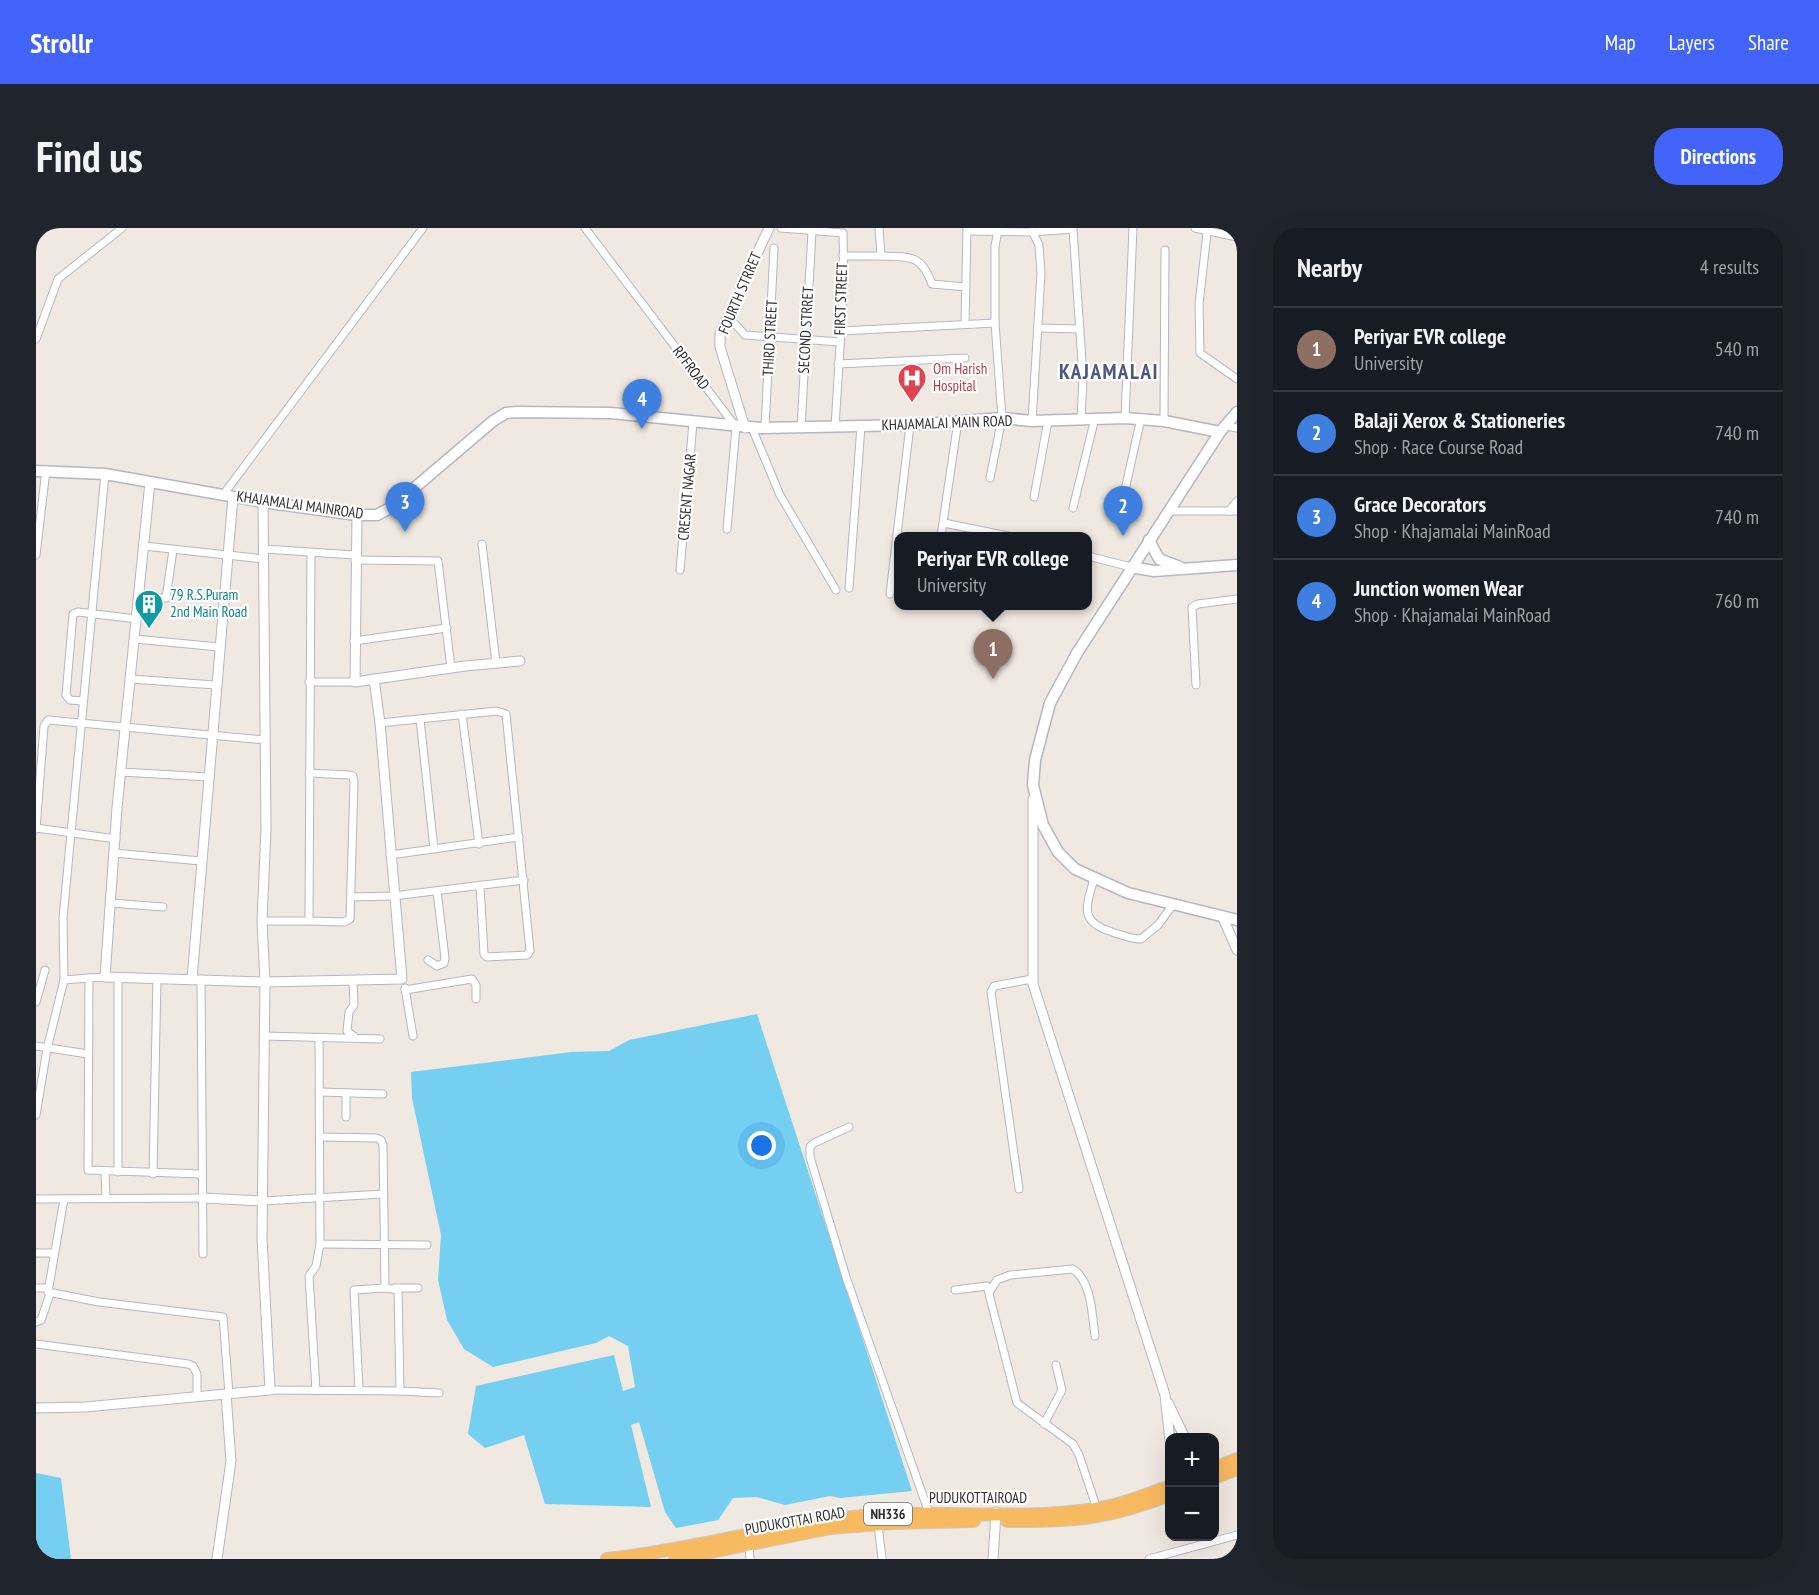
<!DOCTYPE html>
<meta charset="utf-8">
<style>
body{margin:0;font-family:"PT Sans Narrow",sans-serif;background:#20242c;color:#f1f3f6}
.controls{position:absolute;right:18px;bottom:18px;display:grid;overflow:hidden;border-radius:12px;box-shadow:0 6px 24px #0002}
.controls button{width:54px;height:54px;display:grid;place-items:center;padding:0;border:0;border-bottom:2px solid #363941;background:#171b24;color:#f1f3f6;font:30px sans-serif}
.you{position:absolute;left:726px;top:918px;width:21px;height:21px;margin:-15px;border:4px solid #fff;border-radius:50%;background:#1a73e8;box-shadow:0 0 0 9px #1a73e833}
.badge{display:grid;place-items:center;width:39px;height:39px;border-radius:50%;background:#4264fb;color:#fff;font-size:20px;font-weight:700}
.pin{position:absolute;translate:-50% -50px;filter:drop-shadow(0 2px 3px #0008)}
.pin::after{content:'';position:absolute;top:32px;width:21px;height:18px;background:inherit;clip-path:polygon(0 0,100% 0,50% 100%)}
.popup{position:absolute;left:858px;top:304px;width:198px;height:78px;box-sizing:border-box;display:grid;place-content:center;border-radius:12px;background:#171b24;filter:drop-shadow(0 2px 4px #0005);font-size:20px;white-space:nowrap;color:#9ea1a6}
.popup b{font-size:22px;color:#f1f3f6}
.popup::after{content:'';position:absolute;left:50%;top:100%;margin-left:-12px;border:12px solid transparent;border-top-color:#171b24}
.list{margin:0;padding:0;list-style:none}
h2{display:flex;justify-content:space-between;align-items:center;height:78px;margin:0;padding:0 24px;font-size:26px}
h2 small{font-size:20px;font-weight:400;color:#9ea1a6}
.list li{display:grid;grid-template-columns:39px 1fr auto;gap:18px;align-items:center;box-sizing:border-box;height:84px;padding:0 24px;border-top:2px solid #363941}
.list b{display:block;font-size:22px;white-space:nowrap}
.list p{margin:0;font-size:20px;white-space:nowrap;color:#9ea1a6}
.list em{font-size:20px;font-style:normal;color:#9ea1a6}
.map{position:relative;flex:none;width:1201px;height:1331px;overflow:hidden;border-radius:24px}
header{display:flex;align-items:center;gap:36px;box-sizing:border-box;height:84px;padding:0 30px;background:#4264fb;color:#fff}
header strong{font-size:28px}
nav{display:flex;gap:33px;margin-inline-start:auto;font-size:21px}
.intro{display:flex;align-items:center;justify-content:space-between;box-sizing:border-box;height:144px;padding:0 36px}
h1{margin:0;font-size:42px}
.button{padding:15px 27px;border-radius:24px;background:#4264fb;color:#fff;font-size:21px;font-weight:700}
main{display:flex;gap:36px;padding:0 36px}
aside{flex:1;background:#171b24;border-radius:24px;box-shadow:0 6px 24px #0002}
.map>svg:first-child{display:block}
</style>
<header>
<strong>Strollr</strong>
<nav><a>Map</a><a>Layers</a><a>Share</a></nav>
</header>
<div class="intro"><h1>Find us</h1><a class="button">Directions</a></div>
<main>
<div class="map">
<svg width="1201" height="1331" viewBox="0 0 1201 1331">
<rect width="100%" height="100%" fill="#efe9e1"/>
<g fill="#75cff0">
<path d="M721,786L876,1263L804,1270L794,1268L749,1277L721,1269L697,1270L682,1292L640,1300L629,1284L603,1194L595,1197L615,1279L509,1276L488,1207L449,1220L432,1206L440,1158L578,1127L587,1163L599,1159L592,1118L573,1108L560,1115L457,1139L428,1121L411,1092L402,1052L405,1007L376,870L375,844L535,824L573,823L593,812Z"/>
<path d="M0,1245L25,1250L35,1331H0Z"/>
</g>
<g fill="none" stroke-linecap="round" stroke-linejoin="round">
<g stroke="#b4b7c1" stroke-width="9">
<g id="minor">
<path d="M549,0L700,199L691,301"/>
<path d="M745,0L807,5L808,55L799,199"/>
<path d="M1159,0L1201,9"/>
<path d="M931,3L997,4L1037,1L1047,149L1045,192"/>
<path d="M1171,5L1163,76L1164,125L1201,151"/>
<path d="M807,28H845L843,0"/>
<path d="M845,28C874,29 885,26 896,56L930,59"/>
<path d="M691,87L709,107L804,114"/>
<path d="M929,96L931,0"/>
<path d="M1002,100L1044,101"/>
<path d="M805,103L959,95"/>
<path d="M0,111L22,51L86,0"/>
<path d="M802,136L929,130"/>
<path d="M1089,190L1097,0"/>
<path d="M996,193L1005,46L1003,17L996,3"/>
<path d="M1128,193L1129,22"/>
<path d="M1191,198L1201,200"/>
<path d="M716,200L744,267L800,362"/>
<path d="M729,200L738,20"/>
<path d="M765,200L776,4"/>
<path d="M954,250L966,190L959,95V18L962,2"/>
<path d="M1089,262L1105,190"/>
<path d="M187,267L387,0"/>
<path d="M998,269L1012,193"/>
<path d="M1037,280L1059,190"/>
<path d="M1132,283H1201"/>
<path d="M1193,283L1201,273"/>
<path d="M908,295L972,308"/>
<path d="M905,308L922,193"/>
<path d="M446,316L460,435"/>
<path d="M108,318L228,331"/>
<path d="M228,321L319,327"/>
<path d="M0,327L10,242"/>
<path d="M1052,328L1095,339"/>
<path d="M319,332L402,333L415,440"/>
<path d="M644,342L657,195"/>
<path d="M813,360L825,198"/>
<path d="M854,366L874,197"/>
<path d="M103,370H130L137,322"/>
<path d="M99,411L183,419"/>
<path d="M318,413L411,400"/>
<path d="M95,451L179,457"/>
<path d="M273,454H319"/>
<path d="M1160,457L1156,379L1162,376L1201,371"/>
<path d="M47,473L34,472L30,467L37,386L42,384L101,391"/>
<path d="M426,486L443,616"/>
<path d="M384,491L398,621"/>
<path d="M344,495L461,483L470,486L494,723L491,727L451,729L448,726L444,657"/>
<path d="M85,544L172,549"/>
<path d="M0,600L80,611"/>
<path d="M0,601L8,498L12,492L229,512"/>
<path d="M78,625L165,633"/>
<path d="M354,627L483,609"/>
<path d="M1058,651C1050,679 1043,694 1076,704C1086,707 1095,711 1105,711L1122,697L1136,678"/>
<path d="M315,669L357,668L488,652"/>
<path d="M75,675L127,679"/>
<path d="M226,693H273L275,326"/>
<path d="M273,693L308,694L314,691L318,554L317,548L313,547L273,545"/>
<path d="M392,732L401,738L408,735L409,730L401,663"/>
<path d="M69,749L53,750L52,942L165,946"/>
<path d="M28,752L53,750"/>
<path d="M165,752L167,1026"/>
<path d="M317,752L318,777L313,784L311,803L319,809"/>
<path d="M369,760L377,808"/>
<path d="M369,762L436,751L440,757V771"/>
<path d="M0,774L9,742"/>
<path d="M228,808L344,811"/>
<path d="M283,810L284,1016L391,1017"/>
<path d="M0,818L52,826"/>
<path d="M285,864L347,866"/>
<path d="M0,887L11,821L28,752L27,690L69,246"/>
<path d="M310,889V865"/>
<path d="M813,899L778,915L774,919V929L810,1049L893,1285"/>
<path d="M285,909L340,910L345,912L347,917L349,1060L318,1062L323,1161"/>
<path d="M69,943L70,970"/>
<path d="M82,944V750"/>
<path d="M117,946L121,750"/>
<path d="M983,961L955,764L958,758L996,751"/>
<path d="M0,971L167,970"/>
<path d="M28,971L12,1064L63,1074L187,1089L193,1166"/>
<path d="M227,973L347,966"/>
<path d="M0,1025H18"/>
<path d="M0,1060H11"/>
<path d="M359,1060H382"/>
<path d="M919,1062L951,1058L981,1175L1037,1216L1043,1227L1061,1281"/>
<path d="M954,1063L961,1052L974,1047L1037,1041C1056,1054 1056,1087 1059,1108"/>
<path d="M0,1094L5,1092L14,1066"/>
<path d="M0,1116L152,1136L157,1138L161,1146V1168"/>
<path d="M234,1162L364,1163L362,1062L349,1060"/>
<path d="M280,1162L273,1048L280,1038L284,1016"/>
<path d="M364,1163L403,1165"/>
<path d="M1008,1196L1026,1162L1020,1137"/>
<path d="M842,1296L846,1331"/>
<path d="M713,1316L714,1331"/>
<path d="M1113,1331L1201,1307"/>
</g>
</g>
<g stroke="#b4b7c1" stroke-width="11">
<g id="tertiary">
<path d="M709,200L684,119V105L733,0"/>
<path d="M114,254L81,580L69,749L229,754L226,693L230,601L227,274"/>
<path d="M321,287L319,454L429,438L484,433"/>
<path d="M997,571V756L1129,1167L1134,1213"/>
<path d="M1186,688L1201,722"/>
<path d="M156,751L197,269"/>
<path d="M167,970L227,973"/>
<path d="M1132,1175L1149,1210"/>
<path d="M0,1180L49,1179L234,1162L226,1010L229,754L366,751L344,495L338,451"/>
<path d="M181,1331L195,1233L190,1166"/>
<path d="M957,1331L960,1284"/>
</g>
</g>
<g stroke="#b4b7c1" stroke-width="13">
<g id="secondary">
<path d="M1201,184L1184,204L1041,425L1014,475L999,532L997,557L1007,597L1022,624L1039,641L1092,665L1201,692"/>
<path d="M0,243L69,246L227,274L321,287H341L356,279L457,193L470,185L481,184L575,185L724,200L874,197L966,190L996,193L1089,190L1128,193L1184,204"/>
<path d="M1113,312L1123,331L1144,339"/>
<path d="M1095,339L1118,343L1201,337"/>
</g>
</g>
<g stroke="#c9c9c9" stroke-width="14">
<g id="trunk">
<path d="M1178,1240L1201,1231"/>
<path d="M1178,1250L1201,1241"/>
<path d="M971,1293C1037,1294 1071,1291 1134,1267"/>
<path d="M571,1331C657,1322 741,1296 827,1288C904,1281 983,1293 1059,1281C1085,1277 1109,1267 1134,1258"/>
<path d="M639,1331L795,1300L856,1295L938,1293"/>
</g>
</g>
<use href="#minor" stroke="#fff" stroke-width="7"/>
<use href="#tertiary" stroke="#fff" stroke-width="9"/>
<use href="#secondary" stroke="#fff" stroke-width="10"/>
<use href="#trunk" stroke="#f8ba60" stroke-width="12"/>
</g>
<defs>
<g id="hospital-pin" transform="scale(1.5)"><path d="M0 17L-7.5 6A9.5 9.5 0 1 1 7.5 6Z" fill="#e0444e" stroke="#fff"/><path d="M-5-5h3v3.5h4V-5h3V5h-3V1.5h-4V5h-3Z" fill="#fff"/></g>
<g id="building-pin" transform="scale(1.5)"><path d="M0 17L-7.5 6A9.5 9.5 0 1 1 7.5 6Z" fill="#0f9aa8" stroke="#fff"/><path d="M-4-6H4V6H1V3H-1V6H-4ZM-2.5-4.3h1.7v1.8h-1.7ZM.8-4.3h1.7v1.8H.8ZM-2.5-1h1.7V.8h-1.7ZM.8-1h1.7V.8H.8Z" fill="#fff"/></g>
</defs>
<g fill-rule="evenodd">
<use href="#hospital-pin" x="876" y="150"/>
<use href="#building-pin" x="113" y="376"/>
</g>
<g text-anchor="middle" stroke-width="4.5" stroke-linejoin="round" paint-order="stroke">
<rect fill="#fff" stroke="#6d6d6d" stroke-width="1.5" x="828" y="1275" width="48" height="22" rx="4.5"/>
<g font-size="14" font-weight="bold" fill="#2e2e2e">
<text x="852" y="1291">NH336</text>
</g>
<g font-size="15" fill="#2e2e2e" stroke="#fff">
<text transform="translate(704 65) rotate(-67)" y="5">FOURTH STRRET</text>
<text transform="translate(805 71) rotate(-88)" y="5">FIRST STREET</text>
<text transform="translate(770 102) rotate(-87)" y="5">SECOND STRRET</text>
<text transform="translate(734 110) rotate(-87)" y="5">THIRD STREET</text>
<text transform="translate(655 140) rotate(53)" y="5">RPFROAD</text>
<text transform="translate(911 195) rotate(-2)" y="5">KHAJAMALAI MAIN ROAD</text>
<text transform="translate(651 269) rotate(-85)" y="5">CRESENT NAGAR</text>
<text transform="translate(264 277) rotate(8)" y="5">KHAJAMALAI MAINROAD</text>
<text x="942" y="1275">PUDUKOTTAIROAD</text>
<text transform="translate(759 1293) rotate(-10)" y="5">PUDUKOTTAI ROAD</text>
</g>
<g font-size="15" fill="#be3a42" stroke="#fff" text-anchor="start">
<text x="897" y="146">Om Harish<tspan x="897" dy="17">Hospital</tspan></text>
</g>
<g font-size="15" fill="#0d838f" stroke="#fff" text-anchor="start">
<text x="134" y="372">79 R.S.Puram<tspan x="134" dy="17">2nd Main Road</tspan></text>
</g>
<g font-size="21" font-weight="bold" letter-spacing="1.5" fill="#4d5680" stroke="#fff">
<text x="1073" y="151">KAJAMALAI</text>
</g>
</g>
</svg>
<div class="controls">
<button>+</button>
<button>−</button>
</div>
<div class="you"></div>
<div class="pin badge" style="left:957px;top:451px;background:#8d6e63">1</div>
<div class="popup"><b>Periyar EVR college</b>University</div>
<div class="pin badge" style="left:1087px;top:308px;background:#3f7fe0">2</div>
<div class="pin badge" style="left:369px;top:304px;background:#3f7fe0">3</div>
<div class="pin badge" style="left:606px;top:201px;background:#3f7fe0">4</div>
</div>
<aside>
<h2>Nearby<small>4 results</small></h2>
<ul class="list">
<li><span class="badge" style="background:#8d6e63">1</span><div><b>Periyar EVR college</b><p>University</p></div><em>540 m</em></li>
<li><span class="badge" style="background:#3f7fe0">2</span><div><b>Balaji Xerox &amp; Stationeries</b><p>Shop · Race Course Road</p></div><em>740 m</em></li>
<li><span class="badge" style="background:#3f7fe0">3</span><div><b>Grace Decorators</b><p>Shop · Khajamalai MainRoad</p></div><em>740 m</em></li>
<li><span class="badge" style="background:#3f7fe0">4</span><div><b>Junction women Wear</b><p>Shop · Khajamalai MainRoad</p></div><em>760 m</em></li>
</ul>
</aside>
</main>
